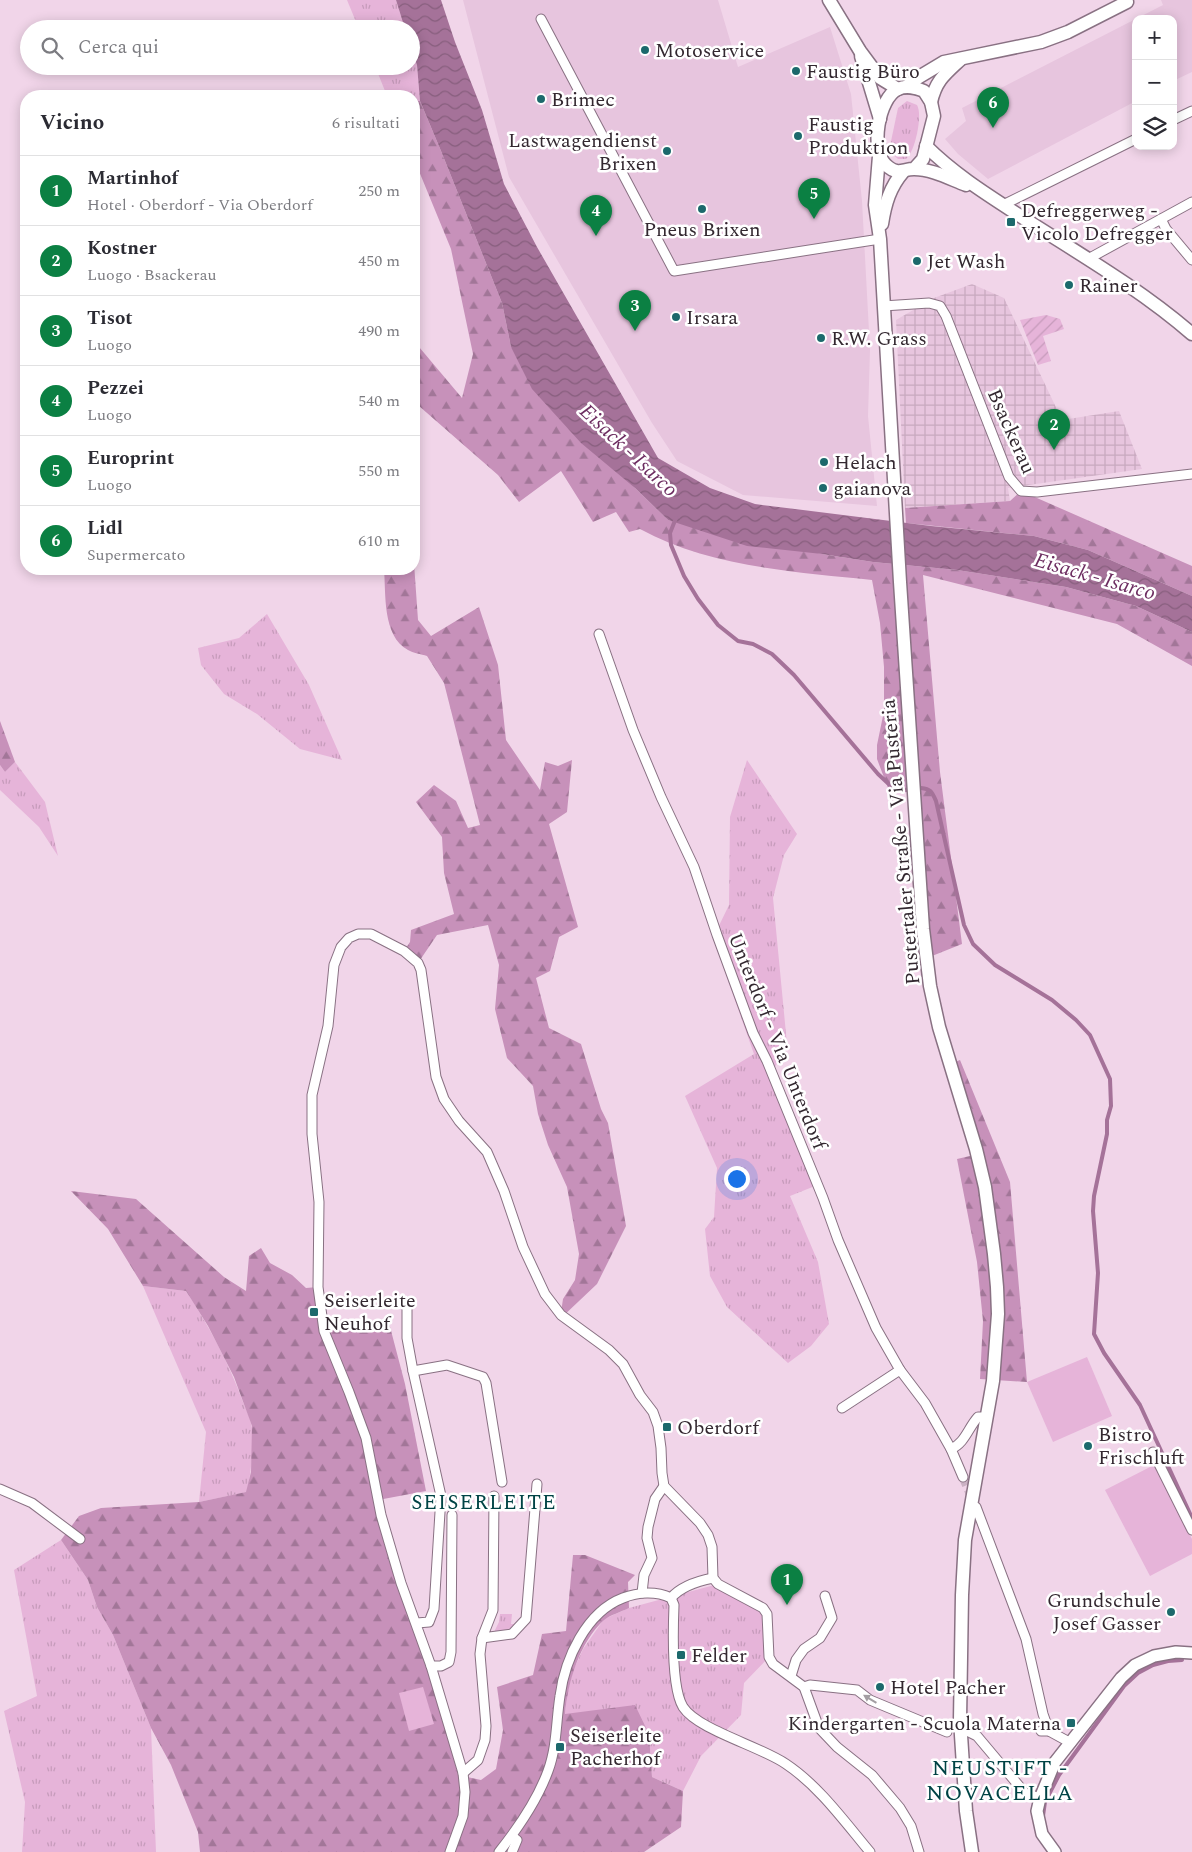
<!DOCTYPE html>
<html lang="it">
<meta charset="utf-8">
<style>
body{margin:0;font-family:Spectral,serif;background:#f7f7f7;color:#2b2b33}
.controls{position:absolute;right:15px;top:15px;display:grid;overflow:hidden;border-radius:10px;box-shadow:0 2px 12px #0003}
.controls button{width:45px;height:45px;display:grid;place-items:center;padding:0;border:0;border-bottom:1px solid #e1e1e2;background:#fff;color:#2b2b33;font:25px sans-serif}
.you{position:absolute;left:736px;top:1178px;width:18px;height:18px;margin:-12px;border:4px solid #fff;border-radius:50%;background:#1a73e8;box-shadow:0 0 0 8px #1a73e833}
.badge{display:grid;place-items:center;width:32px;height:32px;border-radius:50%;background:#0b8043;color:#fff;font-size:16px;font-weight:700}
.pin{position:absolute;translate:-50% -41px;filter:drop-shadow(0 1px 2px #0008)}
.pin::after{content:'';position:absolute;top:26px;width:18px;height:15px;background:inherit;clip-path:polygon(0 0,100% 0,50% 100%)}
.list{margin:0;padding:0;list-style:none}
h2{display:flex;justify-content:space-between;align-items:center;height:65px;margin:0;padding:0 20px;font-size:21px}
h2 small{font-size:16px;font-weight:400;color:#7c7c81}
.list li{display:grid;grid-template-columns:32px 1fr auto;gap:15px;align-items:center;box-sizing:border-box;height:70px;padding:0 20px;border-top:1px solid #e1e1e2}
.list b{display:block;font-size:19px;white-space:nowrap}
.list p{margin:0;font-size:16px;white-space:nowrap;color:#7c7c81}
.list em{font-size:16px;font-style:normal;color:#7c7c81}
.icon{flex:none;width:28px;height:28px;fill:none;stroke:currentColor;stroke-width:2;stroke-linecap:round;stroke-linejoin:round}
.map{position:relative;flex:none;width:1192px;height:1852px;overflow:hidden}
.search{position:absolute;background:#fff;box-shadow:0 2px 12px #0003;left:20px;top:20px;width:400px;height:55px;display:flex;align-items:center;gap:12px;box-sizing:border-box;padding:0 18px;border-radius:28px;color:#7c7c81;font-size:19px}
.panel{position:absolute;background:#fff;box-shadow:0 2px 12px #0003;left:20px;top:90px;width:400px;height:485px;border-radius:20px}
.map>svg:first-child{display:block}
</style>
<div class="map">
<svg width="1192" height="1852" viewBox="0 0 1192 1852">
<defs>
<pattern id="industrial-grid" width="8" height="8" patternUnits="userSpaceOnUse" patternTransform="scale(1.25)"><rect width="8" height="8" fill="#e7c5de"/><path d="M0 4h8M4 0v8" fill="none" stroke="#c7a9bf"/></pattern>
<pattern id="grass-tufts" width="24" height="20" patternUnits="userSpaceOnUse" patternTransform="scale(1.25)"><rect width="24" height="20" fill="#e6b4d9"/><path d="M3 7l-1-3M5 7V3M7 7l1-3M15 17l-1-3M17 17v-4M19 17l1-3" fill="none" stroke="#c69bbb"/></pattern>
<pattern id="forest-firs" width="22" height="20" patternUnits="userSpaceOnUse" patternTransform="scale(1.25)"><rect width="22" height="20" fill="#c791ba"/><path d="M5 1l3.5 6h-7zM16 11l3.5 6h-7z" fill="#a27698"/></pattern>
<pattern id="garden-furrows" width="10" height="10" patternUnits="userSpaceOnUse" patternTransform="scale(1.25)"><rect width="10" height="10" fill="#e6b4d9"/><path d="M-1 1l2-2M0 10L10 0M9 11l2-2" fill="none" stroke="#c69bbb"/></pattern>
<pattern id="water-waves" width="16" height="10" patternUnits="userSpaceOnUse" patternTransform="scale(1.25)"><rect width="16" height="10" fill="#a57299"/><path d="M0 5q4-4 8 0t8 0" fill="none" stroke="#875e7d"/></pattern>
</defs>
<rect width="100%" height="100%" fill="#f1d5e9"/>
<g fill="#e7c5de">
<path d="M463,0H718L738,67L830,27L851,94L862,201L870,350L868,416L877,506L743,495L677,461L652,423L509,177Z"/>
<path d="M1161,0H1192V72L1173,81V19H1136V101L988,179L958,154L945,139L966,121L962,108L1163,5Z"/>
</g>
<path fill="url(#industrial-grid)" d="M972,284L1004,298L1062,420L1119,411L1142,469L1008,488L1010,501L905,508L896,320L934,298Z"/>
<g fill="url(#grass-tufts)">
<path d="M347,0H396L405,29H359Z"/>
<path d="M411,48L417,65L420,101H414V96H387L375,66H411Z"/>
<path d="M907,101L917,105C923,115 915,152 906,159H898L891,153L890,146L898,108Z"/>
<path d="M267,614L309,685L342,760L300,749L257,714L224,694L201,665L198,648L239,638Z"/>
<path d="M747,760L797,834L784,855L773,898L787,1044L774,1069L820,1184L790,1196L818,1262L829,1324L811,1346L788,1363L727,1307L710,1276L705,1229L714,1217L717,1168L685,1096L754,1054L713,938L729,905L730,817Z"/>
<path d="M15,762L45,802L58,856L39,827L0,790V765L5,772Z"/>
<path d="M143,1286L186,1291C209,1326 229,1363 243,1402C246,1410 251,1419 252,1428C254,1449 251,1472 247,1492L199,1502L206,1432Z"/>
<path d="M61,1540L88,1580L97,1607L113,1635L151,1728L156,1852H22L25,1802L4,1711L37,1696L14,1570Z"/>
<path d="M718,1584L763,1608L769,1657L744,1683L741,1715L701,1756L683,1791L652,1777L649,1734L565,1714L567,1695L573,1671L583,1649L604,1619L629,1608Z"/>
<path d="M500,1614H512L511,1624H516L510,1631L493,1634L499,1622Z"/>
</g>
<g fill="url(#forest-firs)">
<path d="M414,101H420L441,151L502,303L511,347L635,488L668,520L822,554L873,562L957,570L1066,587L1136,606L1192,632V666L1117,624L923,575L940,772L962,944L932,956L913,791L901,793L888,788L877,759V745L884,711V667L880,623L872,580C795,572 709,567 640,529L629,532L616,512L593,522L561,471L519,502L498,475L419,406L414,409V341L462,398L473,354L451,249L414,159Z"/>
<path d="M1021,491L1192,566V596L1088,550L1034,536L906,523L905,508L1010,501Z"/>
<path d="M414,501L420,522L414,563L418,620L431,636L479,607L498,665L506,740L540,790L545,762L558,766L572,760L567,812L549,824L578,927L559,937L550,971L536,978L549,1028L581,1044L601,1109L608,1123L626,1226L597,1284L560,1319L563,1299L575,1280L579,1254L567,1187L548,1145L538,1114L533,1086L507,1058L495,1009L499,965L488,925L437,935L418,963L404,951L410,942L411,930L454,914L444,873L442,837L416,802L434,785L456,801L468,828L480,825L444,683L427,656C421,654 413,653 408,650C382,636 386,593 384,569H414Z"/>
<path d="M0,721L15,762L5,772L0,765Z"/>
<path d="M960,1060L1010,1182L1027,1382L980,1379L983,1321L977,1262L957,1159L983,1153L971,1107L955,1062Z"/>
<path d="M71,1191L136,1199L224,1277L246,1291L249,1256L261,1248L270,1263L292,1275L306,1288L318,1287L324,1331L389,1323L405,1384L426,1491L378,1500L431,1666L458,1775L481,1780L496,1769L503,1730L497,1687L533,1675L542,1634L566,1631L573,1555H585L635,1575L628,1582L629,1608C621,1612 610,1615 604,1620C579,1643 568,1682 565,1714L635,1705L649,1734L652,1777L683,1791L681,1827L644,1852H200L198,1832L171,1765L151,1728L113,1635L97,1607L88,1580L61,1540L79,1516L101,1508L199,1502L246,1492L251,1472L252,1426L234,1377L208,1326L186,1291L143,1286L108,1229Z"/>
</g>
<g fill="#e6b4d9">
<path d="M1087,1357L1112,1416L1053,1442L1027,1382Z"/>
<path d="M1154,1465L1192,1539V1554L1150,1576L1105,1490Z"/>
<path d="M423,1687L434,1724L409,1731L399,1693Z"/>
</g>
<path fill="url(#garden-furrows)" d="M1046,315L1060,319L1064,329L1043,336L1051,361L1038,365L1020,320Z"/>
<path fill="url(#water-waves)" d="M396,0H441L455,42L482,110L504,184L537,247L658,458L710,488L755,504L931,526L1034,536L1088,550L1192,596V632L1136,606L1066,587L957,570L873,562L822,554L747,546L668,520L635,488L581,443L532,389L511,347L502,303L441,151L420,101L417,65L411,48V29H405Z"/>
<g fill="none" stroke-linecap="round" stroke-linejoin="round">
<g stroke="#a57299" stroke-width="4">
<path d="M676,518L670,533L671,545L684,576L698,599L718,625L738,641L753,644L772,654L794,675L878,774L892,787L906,790"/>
<path d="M921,788C931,789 932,792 936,801L964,925L973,944L995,965L1052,1000L1076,1020L1090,1035L1110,1079L1111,1106L1107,1120V1134L1094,1196L1093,1211L1098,1273L1094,1334L1104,1353L1140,1405L1192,1518"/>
<path d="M1043,1816L1045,1802L1059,1775L1124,1686L1138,1673L1153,1665L1168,1661L1182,1660"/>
</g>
<path stroke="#cbb2c4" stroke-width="9" stroke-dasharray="9 4.5" stroke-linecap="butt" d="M963,1477L972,1498"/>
<g stroke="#897183" stroke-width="11">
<g id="minor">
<path d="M541,19L674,271L880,239"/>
<path d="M1173,120L1192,111"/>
<path d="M1003,205L1136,139"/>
<path d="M1161,219L1166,229L1192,260"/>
<path d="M1088,259L1192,202"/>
<path d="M883,306L929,303L940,306L946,316L1009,477L1021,491L1037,492L1192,474"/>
<path d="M599,634L633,730L661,797L694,867L717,935L753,1033L767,1061L823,1198L838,1240L876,1328L900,1370L925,1403L951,1449L963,1477"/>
<path d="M407,1309V1338L413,1371"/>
<path d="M842,1408L900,1370"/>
<path d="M951,1449C965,1443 968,1428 978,1417H987"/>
<path d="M1153,1452L1192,1530"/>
<path d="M0,1489L32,1503L80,1539"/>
<path d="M494,1496L493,1610L482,1638L512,1634L526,1619L537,1484"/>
<path d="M976,1507L1026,1639L1043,1714L1049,1731"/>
<path d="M642,1593L644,1575L652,1558L647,1538L648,1527L655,1499L664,1486"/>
<path d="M671,1598C681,1586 698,1581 713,1578"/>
<path d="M417,1623L429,1622L434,1609L441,1496L413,1371L447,1365L483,1377L486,1383L502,1482"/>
<path d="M431,1666H441L449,1662L451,1652L452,1515"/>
<path d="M791,1676L796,1660L804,1649L820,1638L832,1618L825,1596"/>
<path d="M804,1687L810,1685L857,1690L870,1700L947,1732"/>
<path d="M1041,1731H1049L1071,1743"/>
<path d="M969,1732L977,1736L1025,1793L1040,1798"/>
<path d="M463,1773L478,1760L485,1740L486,1726L480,1654L482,1638"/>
<path d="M512,1836L517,1840L512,1852"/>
<path d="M450,1852L463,1816L465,1792L463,1773L431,1666L401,1583L381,1515L366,1438L349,1392L324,1331L318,1287L319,1202L312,1134V1095L328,1026L334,965L341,947L349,938L358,934H371L404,951L418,963L421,970L436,1077L444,1099L459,1121L487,1152L504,1191L523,1247L545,1294L561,1315L609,1350L623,1364L640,1395L653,1412L658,1426L661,1448L662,1473L664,1486L700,1523L708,1535L712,1547L713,1578L718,1584L763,1608L767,1614L769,1657L773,1664L804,1687L819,1728L837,1747L872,1775L900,1808L911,1826L919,1852"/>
<path d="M499,1852C519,1827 537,1801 548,1771C557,1747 556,1721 560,1696C565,1659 586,1612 623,1598C638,1592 656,1591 671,1598L674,1605C673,1630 671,1687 683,1707C698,1730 760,1746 786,1764C819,1786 844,1821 870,1852"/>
</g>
</g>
<g stroke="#897183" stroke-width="14">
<path id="tertiary" d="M1055,1852L1042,1834L1037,1811L1040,1798L1055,1762L1121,1678L1135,1665L1154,1656L1176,1652L1192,1653"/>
</g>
<g stroke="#897183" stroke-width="15">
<g id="secondary">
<path d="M829,0L860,51L880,78L898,89"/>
<path d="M861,56L880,119"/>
<path d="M906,87L919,77L944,62L1041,42L1068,32L1127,2"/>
<path d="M931,102C936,80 945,74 961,59"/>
<path d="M926,146C952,172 983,192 1014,212C1074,251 1138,287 1192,334"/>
<path d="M879,156L875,205L880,239L900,582L923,929L930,986L939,1027L976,1149L985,1187L994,1254L997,1287L998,1314L993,1381L965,1540L962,1595L960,1720L966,1811L972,1852"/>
<path d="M914,169L923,159L934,116L931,102L924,91C916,88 907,85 898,89C878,98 870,151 886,165C898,176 902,169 914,169C932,169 950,179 966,185"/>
<path d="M882,224C885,204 890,187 903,172"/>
</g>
</g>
<use href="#minor" stroke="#fff" stroke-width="9"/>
<use href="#tertiary" stroke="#fff" stroke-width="11"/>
<use href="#secondary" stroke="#fff" stroke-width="12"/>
</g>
<defs><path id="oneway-solid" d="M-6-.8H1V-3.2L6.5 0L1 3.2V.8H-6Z" transform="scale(1.25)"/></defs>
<use fill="#a39ea2" href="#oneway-solid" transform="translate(870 1699) rotate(-149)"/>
<g fill="#1c696c" stroke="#fff" stroke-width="2">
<circle cx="645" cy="50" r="5"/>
<circle cx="796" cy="71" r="5"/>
<circle cx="541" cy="99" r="5"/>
<circle cx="798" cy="136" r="5"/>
<circle cx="667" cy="151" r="5"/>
<circle cx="702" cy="209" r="5"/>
<rect x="1006" y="217" width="10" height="10" rx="2.5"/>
<circle cx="917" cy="261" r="5"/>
<circle cx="1069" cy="285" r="5"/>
<circle cx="676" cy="317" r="5"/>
<circle cx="821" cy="338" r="5"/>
<circle cx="824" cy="462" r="5"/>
<circle cx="823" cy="488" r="5"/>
<rect x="309" y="1307" width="10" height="10" rx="2.5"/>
<rect x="662" y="1422" width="10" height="10" rx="2.5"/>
<circle cx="1088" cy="1446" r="5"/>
<circle cx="1171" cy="1612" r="5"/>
<rect x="676" y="1650" width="10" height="10" rx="2.5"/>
<circle cx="880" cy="1687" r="5"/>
<rect x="1066" y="1718" width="10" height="10" rx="2.5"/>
<rect x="555" y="1742" width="10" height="10" rx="2.5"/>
</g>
<g text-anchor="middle" stroke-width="5" stroke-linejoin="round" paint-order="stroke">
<g font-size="20" fill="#332830" stroke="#fff" text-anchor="start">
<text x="655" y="57">Motoservice</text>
<text x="806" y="78">Faustig Büro</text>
<text x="551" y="106">Brimec</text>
<text x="808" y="131">Faustig<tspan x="808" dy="23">Produktion</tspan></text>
<text x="657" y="147" text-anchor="end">Lastwagendienst<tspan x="657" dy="23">Brixen</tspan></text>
<text x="1021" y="217">Defreggerweg -<tspan x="1021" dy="23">Vicolo Defregger</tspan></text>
<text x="702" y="236" text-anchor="middle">Pneus Brixen</text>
<text x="927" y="268">Jet Wash</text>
<text x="1079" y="292">Rainer</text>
<text x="686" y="324">Irsara</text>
<text x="831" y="345">R.W. Grass</text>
<text x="834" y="469">Helach</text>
<text x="833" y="495">gaianova</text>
<text x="324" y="1307">Seiserleite<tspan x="324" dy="23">Neuhof</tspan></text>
<text x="677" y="1434">Oberdorf</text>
<text x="1098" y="1441">Bistro<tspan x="1098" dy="23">Frischluft</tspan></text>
<text x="1161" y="1607" text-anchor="end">Grundschule<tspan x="1161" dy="23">Josef Gasser</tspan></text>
<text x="691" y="1662">Felder</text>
<text x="890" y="1694">Hotel Pacher</text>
<text x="1061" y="1730" text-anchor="end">Kindergarten - Scuola Materna</text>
<text x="570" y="1742">Seiserleite<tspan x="570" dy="23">Pacherhof</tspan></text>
</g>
<g font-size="20" fill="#332830" stroke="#fff">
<text transform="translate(1012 431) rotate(66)" y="7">Bsackerau</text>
<text transform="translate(900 842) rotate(-95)" y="7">Pustertaler Straße - Via Pusteria</text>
<text transform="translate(778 1041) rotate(68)" y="7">Unterdorf - Via Unterdorf</text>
</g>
<g font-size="21" font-style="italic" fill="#6d2d61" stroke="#fff">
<text transform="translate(629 450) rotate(43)" y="7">Eisack - Isarco</text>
<text transform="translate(1095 576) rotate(16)" y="7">Eisack - Isarco</text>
</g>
<g font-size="21" letter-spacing="1" fill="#004345" stroke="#fff">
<text x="484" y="1509">SEISERLEITE</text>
</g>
<g font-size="22" letter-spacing="1" fill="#004345" stroke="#fff">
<text x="1000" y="1775">NEUSTIFT -<tspan x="1000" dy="25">NOVACELLA</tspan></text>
</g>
</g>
</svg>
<div class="controls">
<button>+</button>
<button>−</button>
<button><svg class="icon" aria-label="layers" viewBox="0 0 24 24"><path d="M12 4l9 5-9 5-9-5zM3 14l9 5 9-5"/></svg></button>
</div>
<div class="you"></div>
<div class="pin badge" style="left:787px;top:1605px">1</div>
<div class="pin badge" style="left:1054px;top:450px">2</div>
<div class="pin badge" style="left:635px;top:331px">3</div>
<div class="pin badge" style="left:596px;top:236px">4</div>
<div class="pin badge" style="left:814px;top:219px">5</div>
<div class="pin badge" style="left:993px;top:128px">6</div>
<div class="search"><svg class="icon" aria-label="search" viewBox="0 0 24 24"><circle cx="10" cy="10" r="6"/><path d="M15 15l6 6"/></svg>Cerca qui</div>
<section class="panel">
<h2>Vicino<small>6 risultati</small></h2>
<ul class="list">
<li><span class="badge">1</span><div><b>Martinhof</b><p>Hotel · Oberdorf - Via Oberdorf</p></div><em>250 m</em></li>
<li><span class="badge">2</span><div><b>Kostner</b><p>Luogo · Bsackerau</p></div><em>450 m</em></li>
<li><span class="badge">3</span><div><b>Tisot</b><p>Luogo</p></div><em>490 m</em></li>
<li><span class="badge">4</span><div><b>Pezzei</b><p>Luogo</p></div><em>540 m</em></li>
<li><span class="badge">5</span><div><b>Europrint</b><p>Luogo</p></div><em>550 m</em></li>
<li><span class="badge">6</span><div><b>Lidl</b><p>Supermercato</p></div><em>610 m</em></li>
</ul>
</section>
</div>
